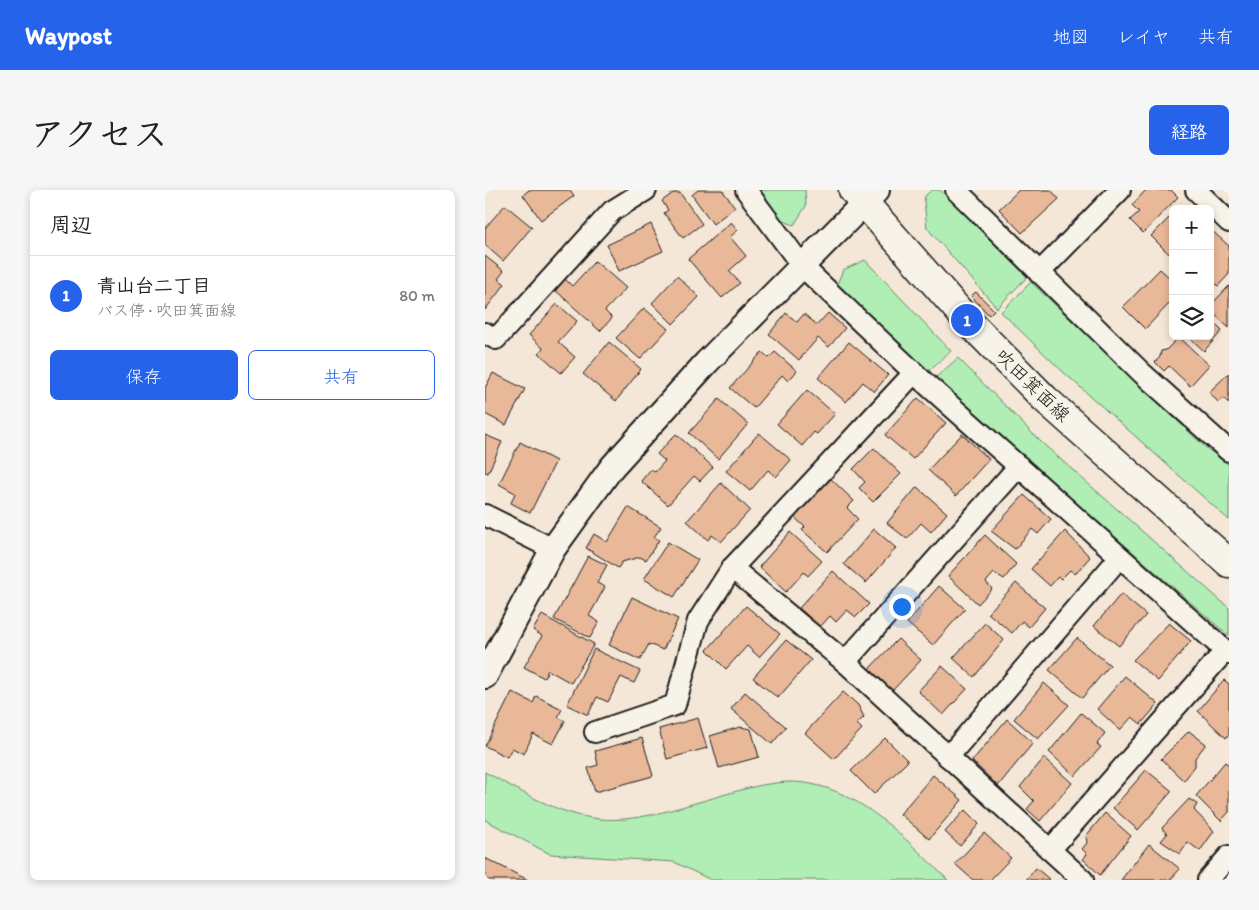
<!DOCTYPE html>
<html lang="ja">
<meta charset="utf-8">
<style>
body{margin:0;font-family:Itim,"Klee One",sans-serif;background:#f6f6f6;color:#222}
.controls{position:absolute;right:15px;top:15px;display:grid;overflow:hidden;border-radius:8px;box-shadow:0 2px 8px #0003}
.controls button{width:45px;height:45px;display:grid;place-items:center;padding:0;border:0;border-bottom:1px solid #e0e0e0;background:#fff;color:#222;font:25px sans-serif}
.you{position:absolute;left:416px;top:416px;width:18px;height:18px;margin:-12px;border:4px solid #fff;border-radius:50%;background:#1a73e8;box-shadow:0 0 0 8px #1a73e833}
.badge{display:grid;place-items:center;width:32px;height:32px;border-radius:50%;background:#2563eb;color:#fff;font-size:16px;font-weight:700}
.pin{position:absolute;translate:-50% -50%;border:2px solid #fff;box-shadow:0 1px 5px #0006}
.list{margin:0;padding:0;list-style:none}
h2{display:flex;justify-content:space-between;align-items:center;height:65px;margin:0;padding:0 20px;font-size:21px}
h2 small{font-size:16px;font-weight:400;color:#767676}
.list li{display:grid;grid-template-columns:32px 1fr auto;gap:15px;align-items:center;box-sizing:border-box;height:80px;padding:0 20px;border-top:1px solid #e0e0e0}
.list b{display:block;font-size:19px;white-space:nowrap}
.list p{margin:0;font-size:16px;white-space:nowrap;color:#767676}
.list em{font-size:16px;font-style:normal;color:#767676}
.actions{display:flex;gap:10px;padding:15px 20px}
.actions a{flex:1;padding:11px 0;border:1px solid #2563eb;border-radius:8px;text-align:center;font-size:18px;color:#2563eb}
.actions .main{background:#2563eb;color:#fff}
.icon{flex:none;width:28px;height:28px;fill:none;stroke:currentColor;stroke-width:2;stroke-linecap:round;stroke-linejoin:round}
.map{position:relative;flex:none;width:744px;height:690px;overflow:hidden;border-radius:8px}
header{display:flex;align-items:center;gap:30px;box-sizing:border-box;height:70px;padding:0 25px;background:#2563eb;color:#fff}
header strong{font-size:24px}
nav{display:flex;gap:28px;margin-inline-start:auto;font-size:18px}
.intro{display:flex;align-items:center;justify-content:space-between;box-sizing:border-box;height:120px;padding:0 30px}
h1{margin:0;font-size:35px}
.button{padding:12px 22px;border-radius:8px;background:#2563eb;color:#fff;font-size:18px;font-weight:700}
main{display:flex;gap:30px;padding:0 30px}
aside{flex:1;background:#fff;border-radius:8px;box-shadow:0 2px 8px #0003}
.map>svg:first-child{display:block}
</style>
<header>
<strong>Waypost</strong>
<nav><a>地図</a><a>レイヤ</a><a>共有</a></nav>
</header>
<div class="intro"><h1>アクセス</h1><a class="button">経路</a></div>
<main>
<aside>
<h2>周辺<small></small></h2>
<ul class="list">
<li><span class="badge">1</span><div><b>青山台二丁目</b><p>バス停 · 吹田箕面線</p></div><em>80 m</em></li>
</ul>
<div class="actions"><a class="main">保存</a><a>共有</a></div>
</aside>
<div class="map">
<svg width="744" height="690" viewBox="0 0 744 690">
<rect width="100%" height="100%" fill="#f4e7d8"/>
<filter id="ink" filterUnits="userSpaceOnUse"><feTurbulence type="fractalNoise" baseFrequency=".02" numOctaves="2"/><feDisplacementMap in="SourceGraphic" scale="10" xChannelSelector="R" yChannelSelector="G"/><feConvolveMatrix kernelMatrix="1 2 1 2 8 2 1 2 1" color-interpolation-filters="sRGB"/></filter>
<g filter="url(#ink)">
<g fill="#b0eeb5" stroke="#668568">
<path d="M275,0H320L321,16L309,35L296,30Z"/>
<path d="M447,0H455L542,87L512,118L442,38L439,11L440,6Z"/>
<path d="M380,70L466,161L442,182L352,94L358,80Z"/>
<path d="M546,92L719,256L744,275V330L576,180L516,122Z"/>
<path d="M473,168L556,252L744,418V446L449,189Z"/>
<path d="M0,582C36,601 73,625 115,629C149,632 182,621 214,612C243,604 273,593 303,592C369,591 419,648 463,690H226L189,672L65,664L0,630Z"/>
</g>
<g fill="#e9b899" stroke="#1c1c1c">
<path d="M44,0H84L89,6L56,30L38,5Z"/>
<path d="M213,0H237L250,17L228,34L207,5Z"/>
<path d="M534,0H566L574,9L537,43L514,19Z"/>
<path d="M661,0H686L693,7L658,43L645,30L654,22L647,15Z"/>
<path d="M188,3H195L217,34L198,48L179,23L183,20L177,11Z"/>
<path d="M20,15L47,37L18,71L0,55V38Z"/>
<path d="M687,25L688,59L684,64L666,46Z"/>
<path d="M246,32L253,40L245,47L261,66L244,81L255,93L237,108L203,69Z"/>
<path d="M166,34L178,61L134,81L122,55Z"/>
<path d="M725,39L744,56V84L733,96L725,89Z"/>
<path d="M0,66L19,81L13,89L20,94L0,120Z"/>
<path d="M110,71L141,98L120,121L127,128L115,141L68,98L78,87L87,96Z"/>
<path d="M675,79L688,91V117L685,113L660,139L638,117Z"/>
<path d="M192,86L214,107L188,134L167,113Z"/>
<path d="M744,96V138L725,120V116Z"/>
<path d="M491,102L509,120L504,125L486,106Z"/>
<path d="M72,114L92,131L73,152L90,167L76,183L54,163L58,158L44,145Z"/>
<path d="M159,118L183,139L155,169L131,148Z"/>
<path d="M301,123L312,132L319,124L332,135L343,123L360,138L344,157L333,148L314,170L284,144Z"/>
<path d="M725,129L737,141L719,161L703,146H725Z"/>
<path d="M694,147L724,175L705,196L684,176L679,181L670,172L675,167L676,161L681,160Z"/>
<path d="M124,152L156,179L131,211L98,184Z"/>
<path d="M364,152L403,185L389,202L378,192L361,212L333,188Z"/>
<path d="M277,162L284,168L290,162L312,181L303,191L297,185L269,218L245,198Z"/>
<path d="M8,183L40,199L21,235L0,224V198Z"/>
<path d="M744,183V213L738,208L733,212L724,202Z"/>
<path d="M322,200L350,224L332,244L329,242L317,256L292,234Z"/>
<path d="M433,208L461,233L428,269L400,245Z"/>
<path d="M234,209L263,234L233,269L204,243Z"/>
<path d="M274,243L306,270L291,287L283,280L265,301L241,281Z"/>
<path d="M191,244L228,277L215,291L209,286L183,315L156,291L166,279L170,282L180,271L172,264Z"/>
<path d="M477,244L504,269L471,306L443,280Z"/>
<path d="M0,245L17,252L3,283L0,282Z"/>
<path d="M35,252L71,271L45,323L26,313L30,303L14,294Z"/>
<path d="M389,258L416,284L388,312L374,298L380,292L368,279Z"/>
<path d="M345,288L369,311L362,318L373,329L342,362L317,340L320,337L309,327Z"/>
<path d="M236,293L265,320L236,352L227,345L223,350L202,331Z"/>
<path d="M432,297L462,323L446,342L436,333L422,349L402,333Z"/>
<path d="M539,305L566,329L553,344L547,339L530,359L506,341Z"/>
<path d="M143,317L176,337L169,347L174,350L161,370L155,367L137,372L133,378L101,358L109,344L122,352Z"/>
<path d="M389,339L411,358L381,393L359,374Z"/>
<path d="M580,341L605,367L590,384L585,380L576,389L573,387L565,396L546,379Z"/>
<path d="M305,342L337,371L323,386L319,382L301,402L274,377Z"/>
<path d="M500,345L531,374L519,389L509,383L501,392L507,399L493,414L463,386Z"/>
<path d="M183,352L213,370L189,407L159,389Z"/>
<path d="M103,366L122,375L112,393L120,397L104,426L114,432L105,448L69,429Z"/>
<path d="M348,381L384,414L371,427L362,420L351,432L345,426L335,437L314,418Z"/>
<path d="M531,393L560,418L544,437L537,431L527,443L503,423Z"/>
<path d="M454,396L480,419L448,455L422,433Z"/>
<path d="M636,404L661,425L634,456L609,436Z"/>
<path d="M147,407L193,429L178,460L164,454L155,470L124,455Z"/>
<path d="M261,416L295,444L274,467L262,456L241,479L222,460Z"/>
<path d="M57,425L109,454L86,493L63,480L59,488L39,477L57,446L48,440Z"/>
<path d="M500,433L519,450L489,487L468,468Z"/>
<path d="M684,433L706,451L673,491L648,470Z"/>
<path d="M592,448L625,475L597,508L564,480Z"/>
<path d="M413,449L436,470L406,502L383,480Z"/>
<path d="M301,450L326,470L293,508L268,488Z"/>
<path d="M109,459L155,481L149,493L136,487L123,512L112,507L103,525L82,515Z"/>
<path d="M457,476L482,499L458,525L433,501Z"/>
<path d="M640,486L673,514L656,534L647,527L635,540L612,519Z"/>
<path d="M739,490L744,494V544L741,548L713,521Z"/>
<path d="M559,493L584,515L553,549L529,529Z"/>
<path d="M27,502L48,513L51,506L77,519L73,527L80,531L68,554L48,544L39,564L27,558L22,567L0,556Z"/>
<path d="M260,502L301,537L287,554L246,519Z"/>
<path d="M358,502L373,515L379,527L372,534L377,539L349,569L320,543Z"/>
<path d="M596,523L620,543L612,554L616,557L590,586L564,562Z"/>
<path d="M213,528L222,558L182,569L174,539Z"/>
<path d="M522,529L548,553L513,596L487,571Z"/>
<path d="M255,537L266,539L274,567L234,578L225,546Z"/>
<path d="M704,541L721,554L710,568V576L699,591L676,569Z"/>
<path d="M157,548L168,586L110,602L103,578L113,575L110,561Z"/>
<path d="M400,548L423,571L389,604L366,581Z"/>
<path d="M559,568L587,593L555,631L542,619L549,611L535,597Z"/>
<path d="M740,572L744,575V622L736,631L711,606Z"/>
<path d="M661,580L687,601L653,640L628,618Z"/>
<path d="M448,585L477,610L444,649L415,624Z"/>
<path d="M704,609L712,614L709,620L729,641L715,661L703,652L695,664L676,651L682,644L677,638Z"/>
<path d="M480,620L494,634L475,656L460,642Z"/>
<path d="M620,623L646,646L615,685L598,669L602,664L597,659L602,653L601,646Z"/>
<path d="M499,643L526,668L505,690H488L470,674Z"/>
<path d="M664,654L695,679L685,690H636Z"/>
<path d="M0,668L43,690H0Z"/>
<path d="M551,678L565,690H541Z"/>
</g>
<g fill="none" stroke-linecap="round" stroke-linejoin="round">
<g stroke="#1c1c1c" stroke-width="24">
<g id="minor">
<path d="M261,0L317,76L439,192L744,464"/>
<path d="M471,0L657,183L744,261"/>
<path d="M711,0L744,32"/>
<path d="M554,83L635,0"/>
<path d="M0,143L11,149L127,21L161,0"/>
<path d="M0,325L68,359"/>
<path d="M247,378L360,472L598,690"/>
<path d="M360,472L534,276"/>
<path d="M110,542L190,515L213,431L247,378L429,183"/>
<path d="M463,567L634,368"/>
<path d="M565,660L740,461"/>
<path d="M723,690L744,666"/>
</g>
</g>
<g stroke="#1c1c1c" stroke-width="28">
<path id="tertiary" d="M0,486L68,359L127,277L222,172L392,0"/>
</g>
<g stroke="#1c1c1c" stroke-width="31">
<path id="secondary" d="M368,0L482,130L560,209L744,373"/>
</g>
<use href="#minor" stroke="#f7f3e8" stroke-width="20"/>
<use href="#tertiary" stroke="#f7f3e8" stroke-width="24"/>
<use href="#secondary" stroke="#f7f3e8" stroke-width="28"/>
</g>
</g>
<g text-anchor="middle" stroke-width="4.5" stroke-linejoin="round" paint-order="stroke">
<g font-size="19" fill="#1c1c1c" stroke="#f7f3e8">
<text transform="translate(548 195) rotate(44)" y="7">吹田箕面線</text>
</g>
</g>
</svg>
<div class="controls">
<button>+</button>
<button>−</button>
<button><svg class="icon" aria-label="layers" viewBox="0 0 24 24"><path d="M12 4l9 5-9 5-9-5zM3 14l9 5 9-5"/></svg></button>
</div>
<div class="you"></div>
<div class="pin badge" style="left:482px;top:130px">1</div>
</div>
</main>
